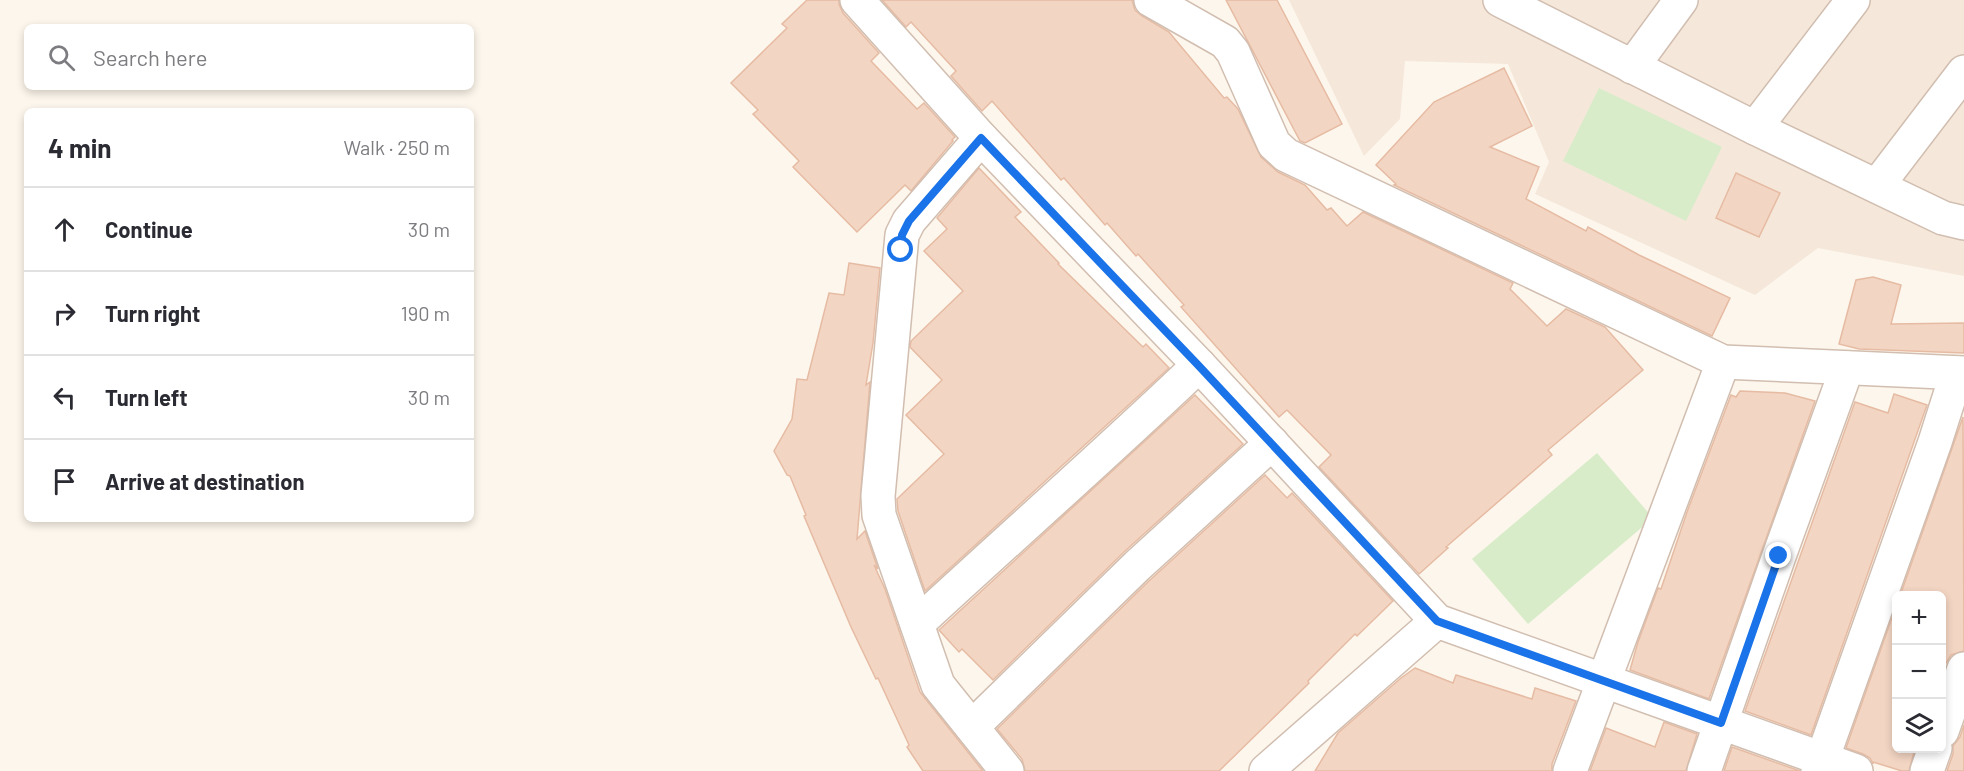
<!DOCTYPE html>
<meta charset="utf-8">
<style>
body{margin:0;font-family:Barlow,sans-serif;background:#f7f7f7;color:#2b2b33}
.controls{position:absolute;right:18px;bottom:18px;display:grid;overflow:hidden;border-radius:9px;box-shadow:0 3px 9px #0003}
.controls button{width:54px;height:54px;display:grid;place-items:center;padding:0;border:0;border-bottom:2px solid #e1e1e2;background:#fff;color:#2b2b33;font:30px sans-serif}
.stop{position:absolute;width:18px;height:18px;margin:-14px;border:4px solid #1a73e8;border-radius:50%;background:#fff}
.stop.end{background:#1a73e8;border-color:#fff;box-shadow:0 2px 6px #0008}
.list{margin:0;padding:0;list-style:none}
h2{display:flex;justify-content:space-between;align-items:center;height:78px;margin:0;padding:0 24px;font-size:26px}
h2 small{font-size:20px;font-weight:400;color:#7c7c81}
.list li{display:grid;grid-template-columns:39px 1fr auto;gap:18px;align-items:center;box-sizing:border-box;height:84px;padding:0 24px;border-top:2px solid #e1e1e2}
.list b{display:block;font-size:22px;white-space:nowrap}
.list em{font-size:20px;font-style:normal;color:#7c7c81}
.icon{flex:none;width:33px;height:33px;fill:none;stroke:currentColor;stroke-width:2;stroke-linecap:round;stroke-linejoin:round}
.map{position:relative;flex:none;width:1964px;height:771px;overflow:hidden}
.search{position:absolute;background:#fff;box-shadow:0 3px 9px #0003;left:24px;top:24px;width:450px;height:66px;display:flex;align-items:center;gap:15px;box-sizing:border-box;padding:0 21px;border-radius:9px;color:#7c7c81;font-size:22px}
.panel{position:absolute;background:#fff;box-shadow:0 3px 9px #0003;left:24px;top:108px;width:450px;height:414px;border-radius:9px}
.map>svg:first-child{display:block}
</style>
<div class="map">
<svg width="1964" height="771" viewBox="0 0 1964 771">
<rect width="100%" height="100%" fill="#fdf6ec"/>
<path fill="#f5e8da" d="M1289,0H1964V276L1818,248L1755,295L1535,194L1549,162L1508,64L1405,61L1400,119L1364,156Z"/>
<g fill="#d8ecc9">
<path d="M1599,88L1722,147L1686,221L1563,161Z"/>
<path d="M1597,453L1653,518L1528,624L1472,559Z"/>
</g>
<g fill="#f3d5c3" stroke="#e6bba3" stroke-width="1.5">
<path d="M807,0H839V4L843,13L879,53L871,61L917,109L924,103L955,137L952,140L953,141L911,191L905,185L857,232L793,167L799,161L753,114L758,110L731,83L787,28L782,24Z"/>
<path d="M882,0H1132L1135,10L1142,16L1169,32L1224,98L1227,97L1238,109L1261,157L1278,172L1305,185L1327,210L1331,208L1347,226L1363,212L1513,283L1510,289L1547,326L1566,309L1605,327L1643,370L1548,450L1552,455L1446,547L1448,548L1419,574L1319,467L1331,455L1287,410L1279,417L1181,307L1184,305L1138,254L1136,256L1107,223L1105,225L1064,178L1061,180L992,101L982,111L951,76L956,71L911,22L906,27Z"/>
<path d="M1226,0H1277L1342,124L1305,143L1300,141Z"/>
<path d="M1504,68L1532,126L1490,147L1539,167L1526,199L1586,231L1588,227L1639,255L1730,298L1712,336L1394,185L1396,184L1376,165L1434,102Z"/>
<path d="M979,168L1021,212L1015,217L1059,263L1058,264L1143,347L1146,344L1169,368L925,591L898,511L897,499L944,454L906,415L942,380L910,347L911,341L963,291L924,251L947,229L937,218Z"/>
<path d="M1736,173L1780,193L1759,237L1716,218Z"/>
<path d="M849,263L880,268L873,343L866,385L870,382L857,539L865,531L878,569L874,565L885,589L920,692L983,771H923L907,747L909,745L878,678L876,679L851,627L804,516L806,515L790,476L787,475L774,451L792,419L797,379L807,380L829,293L844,295Z"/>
<path d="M1873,277L1901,285L1891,324L1964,323V353L1859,349L1839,344L1856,280Z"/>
<path d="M1740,391L1785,393L1815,401L1709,699L1630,670L1638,642L1658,588L1661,589L1687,512L1731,395L1736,397Z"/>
<path d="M1894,394L1927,405L1811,735L1745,711L1855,402L1888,413Z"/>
<path d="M1195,395L1243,444L1124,552L993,680L962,649L959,652L939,630Z"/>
<path d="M1963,417L1964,651L1951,655L1946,663L1941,676V596H1900Z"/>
<path d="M1265,475L1287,498L1292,493L1393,601L1357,636L1355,634L1308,681L1309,683L1219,771H1025L1022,759L997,729L1150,580Z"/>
<path d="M1896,606V748H1915L1909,771H1902L1873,762V764L1870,758L1863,754L1846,748Z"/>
<path d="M1415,668L1453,683L1456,675L1532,699L1535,688L1576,701L1552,764V771H1315L1338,733L1401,678Z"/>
<path d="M1664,722L1697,734L1686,771H1590L1606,728L1655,747Z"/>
<path d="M1964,725V771H1947L1953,754V746L1960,737Z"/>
<path d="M1732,747L1800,771H1724Z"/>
</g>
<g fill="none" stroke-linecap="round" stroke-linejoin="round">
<g stroke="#d1beb0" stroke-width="36">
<g id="street">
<path d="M857,0L981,138L1199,365L1437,621L1856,771"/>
<path d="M1151,0L1225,42L1233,52L1274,144L1286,155L1723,362L1964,373"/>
<path d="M1500,0L1755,128L1943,218L1964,223"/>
<path d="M1632,67L1681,0"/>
<path d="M1755,128L1853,0"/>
<path d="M981,138L909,221L902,235L878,496L879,515L938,685L1007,771"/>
<path d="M1877,186L1964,72"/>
<path d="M917,624C1011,537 1107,453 1199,365"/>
<path d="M972,727L1137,566L1272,443"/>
<path d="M1942,731L1964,669"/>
<path d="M1266,771L1437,621"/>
<path d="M1570,771L1723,362"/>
<path d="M1704,771L1779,556L1847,368"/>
<path d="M1818,771L1935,442L1957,373"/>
<path d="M1927,771L1935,748"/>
</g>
</g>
<use href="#street" stroke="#fff" stroke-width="33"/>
</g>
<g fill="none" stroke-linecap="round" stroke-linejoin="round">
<path stroke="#1a73e8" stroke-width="8" d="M901,250L902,235L909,221L981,138L1198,365L1437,621L1721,723L1779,556"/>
</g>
</svg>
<div class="controls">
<button>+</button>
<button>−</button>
<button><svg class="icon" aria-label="layers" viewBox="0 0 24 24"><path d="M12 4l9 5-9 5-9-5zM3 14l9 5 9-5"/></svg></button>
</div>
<div class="stop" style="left:901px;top:250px"></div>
<div class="stop end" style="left:1779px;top:556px"></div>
<div class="search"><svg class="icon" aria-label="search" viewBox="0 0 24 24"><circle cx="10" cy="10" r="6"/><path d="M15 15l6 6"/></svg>Search here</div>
<section class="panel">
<h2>4 min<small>Walk · 250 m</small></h2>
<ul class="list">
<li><svg class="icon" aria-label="ahead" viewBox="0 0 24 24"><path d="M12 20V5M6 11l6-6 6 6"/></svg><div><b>Continue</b></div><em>30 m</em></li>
<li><svg class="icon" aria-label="right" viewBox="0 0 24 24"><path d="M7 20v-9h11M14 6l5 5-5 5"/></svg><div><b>Turn right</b></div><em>190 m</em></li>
<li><svg class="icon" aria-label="left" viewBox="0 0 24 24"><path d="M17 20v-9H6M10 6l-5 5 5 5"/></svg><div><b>Turn left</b></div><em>30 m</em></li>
<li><svg class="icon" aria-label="arrive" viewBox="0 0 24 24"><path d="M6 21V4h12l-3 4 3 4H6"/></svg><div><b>Arrive at destination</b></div></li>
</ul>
</section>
</div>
